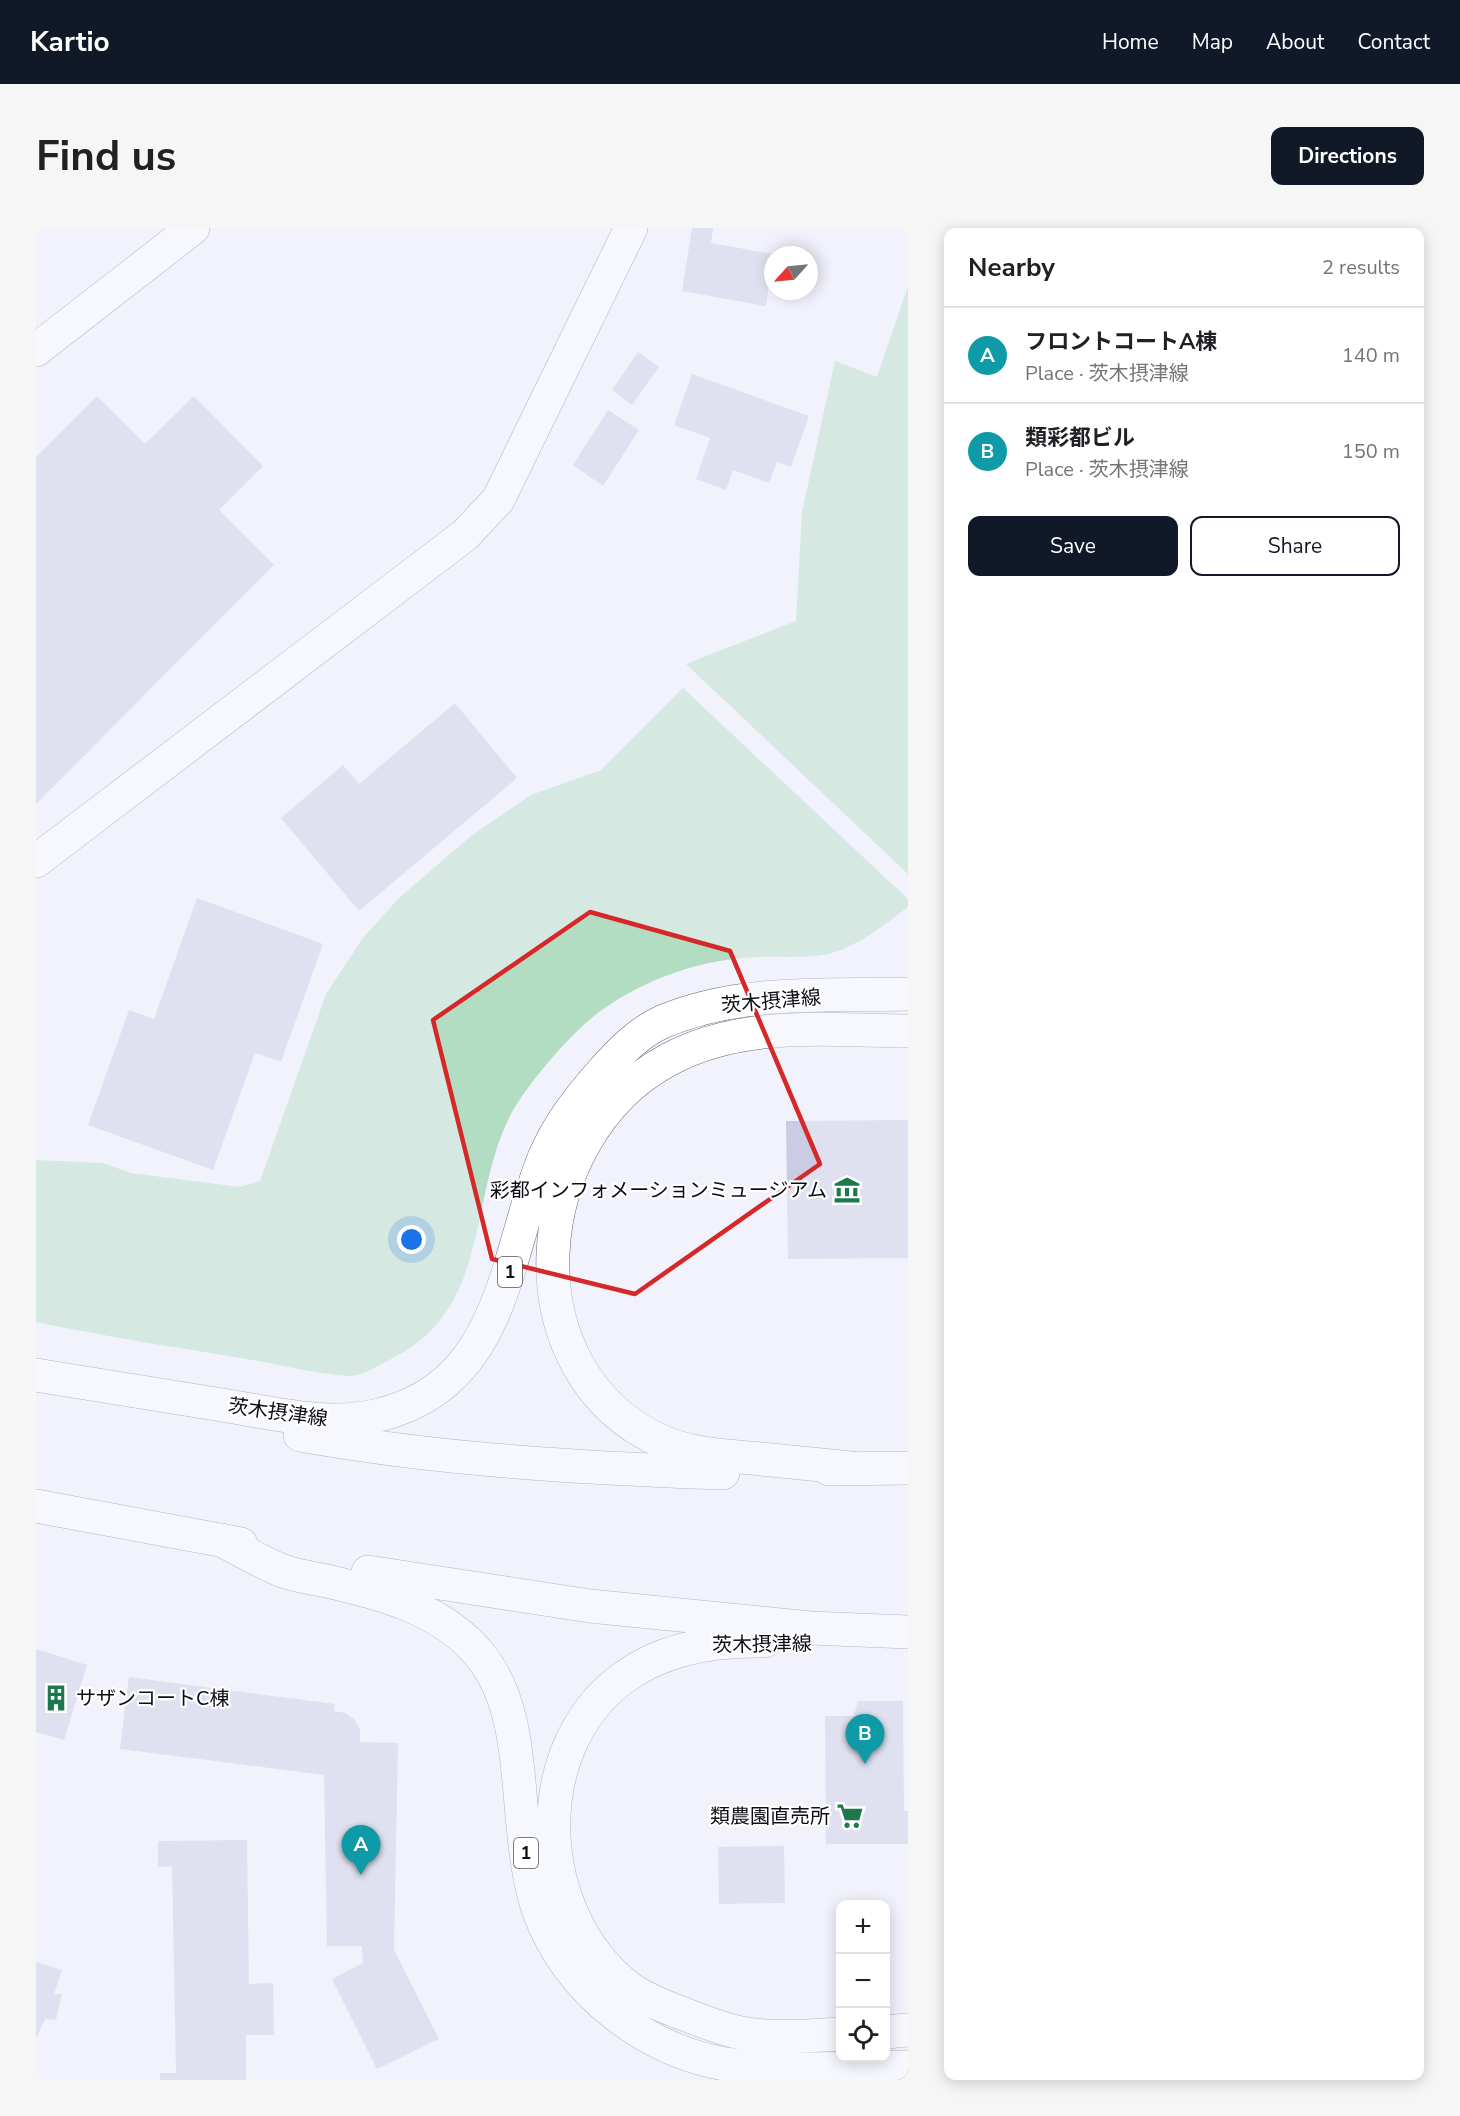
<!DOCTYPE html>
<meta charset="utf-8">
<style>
body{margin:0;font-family:"Nunito Sans","Noto Sans JP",sans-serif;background:#f6f6f6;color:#202124}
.controls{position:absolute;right:18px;bottom:18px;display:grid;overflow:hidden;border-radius:12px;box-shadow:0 3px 15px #0003}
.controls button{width:54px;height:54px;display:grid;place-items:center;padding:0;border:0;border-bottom:2px solid #e0e0e0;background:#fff;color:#202124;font:30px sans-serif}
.compass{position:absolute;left:728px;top:18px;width:54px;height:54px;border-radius:50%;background:#fff;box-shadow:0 3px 15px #0003;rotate:243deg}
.you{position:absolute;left:376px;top:1012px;width:21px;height:21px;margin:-15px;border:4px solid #fff;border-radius:50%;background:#1a73e8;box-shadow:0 0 0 9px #1a73e833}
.badge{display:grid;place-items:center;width:39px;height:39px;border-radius:50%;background:#111827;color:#fff;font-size:20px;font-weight:700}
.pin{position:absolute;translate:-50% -50px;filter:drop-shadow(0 2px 3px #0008)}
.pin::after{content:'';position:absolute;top:32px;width:21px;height:18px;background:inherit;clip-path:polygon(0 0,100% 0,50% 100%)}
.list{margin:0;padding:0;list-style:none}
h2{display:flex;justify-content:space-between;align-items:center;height:78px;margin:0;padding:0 24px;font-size:26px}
h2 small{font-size:20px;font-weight:400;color:#757577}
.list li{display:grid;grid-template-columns:39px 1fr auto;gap:18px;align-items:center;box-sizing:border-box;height:96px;padding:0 24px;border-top:2px solid #e0e0e0}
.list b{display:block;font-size:22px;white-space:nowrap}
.list p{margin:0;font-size:20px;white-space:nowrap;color:#757577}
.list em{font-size:20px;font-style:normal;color:#757577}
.actions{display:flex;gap:12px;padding:18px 24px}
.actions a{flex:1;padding:14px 0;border:2px solid #111827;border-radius:12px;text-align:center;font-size:21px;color:#111827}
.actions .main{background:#111827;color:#fff}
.icon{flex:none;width:33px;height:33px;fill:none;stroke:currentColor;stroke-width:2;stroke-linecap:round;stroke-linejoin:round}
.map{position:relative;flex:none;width:872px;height:1852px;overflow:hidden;border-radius:12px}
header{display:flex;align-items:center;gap:36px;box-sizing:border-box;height:84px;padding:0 30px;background:#111827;color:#fff}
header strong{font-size:28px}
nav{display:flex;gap:33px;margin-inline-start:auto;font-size:21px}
.intro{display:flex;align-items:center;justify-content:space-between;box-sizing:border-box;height:144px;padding:0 36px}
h1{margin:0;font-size:42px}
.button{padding:15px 27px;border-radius:12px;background:#111827;color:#fff;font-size:21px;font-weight:700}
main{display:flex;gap:36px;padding:0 36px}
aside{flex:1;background:#fff;border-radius:12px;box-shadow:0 3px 15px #0003}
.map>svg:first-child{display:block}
</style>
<header>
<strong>Kartio</strong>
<nav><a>Home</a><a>Map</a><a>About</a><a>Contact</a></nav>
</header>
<div class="intro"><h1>Find us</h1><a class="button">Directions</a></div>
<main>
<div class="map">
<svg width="872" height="1852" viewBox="0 0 872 1852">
<rect width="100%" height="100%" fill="#f1f2fc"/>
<g fill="#b3ddc3">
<path d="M872,58V646L650,436L760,393L766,284L799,133L841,149Z"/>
<path d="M647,460L872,671V679C848,697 825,716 796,725C777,731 743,728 723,729C666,731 613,749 566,782C537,802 487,860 472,892C431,979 455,1084 351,1133C341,1138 326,1148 315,1148C284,1147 247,1137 216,1132C144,1120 72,1109 0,1094V932L67,935L95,945L204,959L224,953L290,766L327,710L363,670L435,608L495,567L565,542Z"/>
</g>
<g fill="#c9cce3">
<path d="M656,0H677L675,15L737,26L730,78L646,63Z"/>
<path d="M602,124L623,139L596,177L576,162Z"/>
<path d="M656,146L773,188L755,239L741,234L733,255L697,242L690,262L660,251L674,210L638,197Z"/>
<path d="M61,168L109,216L158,168L227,238L183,282L238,337L0,576V229Z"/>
<path d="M572,182L603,202L567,258L537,237Z"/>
<path d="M419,475L481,550L323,683L245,590L307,537L323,556Z"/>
<path d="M161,670L287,716L245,834L219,825L177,942L52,897L93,782L118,791Z"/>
<path d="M872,892V1030L752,1031L750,893Z"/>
<path d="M0,1421L51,1437L28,1512L0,1504Z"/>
<path d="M93,1449L299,1476L298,1483L309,1485L319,1492L324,1502V1514L362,1515L358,1722L403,1811L341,1841L296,1751L327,1735L326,1718H291L288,1547L84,1521Z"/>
<path d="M822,1473H867L868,1583H872V1616H790L789,1488H818Z"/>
<path d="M211,1612L213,1756L237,1755L238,1807H210V1852H124V1845H140L136,1638L122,1639V1613Z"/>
<path d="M748,1618L749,1675L683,1676L682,1619Z"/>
<path d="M0,1734L26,1742L18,1766H26L20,1792L9,1791L0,1811Z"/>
</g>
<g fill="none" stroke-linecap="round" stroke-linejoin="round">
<g stroke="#676a7e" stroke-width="34">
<g id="minor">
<path d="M0,122L157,0"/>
<path d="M0,633L429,307L462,272L595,0"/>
</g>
</g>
<g stroke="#676a7e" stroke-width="34">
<g id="major">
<path d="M0,1147C62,1157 124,1167 186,1177C237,1185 288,1199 339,1188C469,1159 468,1029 508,930C522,897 543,870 567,843C584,824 602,805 626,794C704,761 790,768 872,766"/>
<path d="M264,1207C404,1232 546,1240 687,1245"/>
<path d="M815,1240C785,1237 755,1234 725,1231C693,1228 657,1227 627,1214C470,1145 489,909 632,832C705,792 792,802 872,803"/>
<path d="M793,1241L872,1240"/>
<path d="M0,1278L205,1316"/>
<path d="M185,1312C205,1322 226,1335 247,1343C261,1348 276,1350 291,1353C348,1367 405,1380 444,1427C482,1474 481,1541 487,1598C490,1626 493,1654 502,1681C532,1765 614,1828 703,1838C759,1844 816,1839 872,1839"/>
<path d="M332,1344L554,1378L774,1400L872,1404"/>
<path d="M729,1413C681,1412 627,1420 587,1450C489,1522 499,1687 592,1759C607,1771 628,1778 645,1785C664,1792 685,1801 705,1805C737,1811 772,1808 804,1806"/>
<path d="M850,1804L872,1802"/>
</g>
</g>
<use href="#minor" stroke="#fff" stroke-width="33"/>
<use href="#major" stroke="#fff" stroke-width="33"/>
</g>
<path d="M0 0H872V1852H0ZM554,684L694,723L784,936L599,1066L456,1031L397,792Z" fill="#f1f2fc" fill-opacity=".55" fill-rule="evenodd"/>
<path fill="none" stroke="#d62828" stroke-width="4.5" stroke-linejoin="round" d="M554,684L694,723L784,936L599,1066L456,1031L397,792Z"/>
<defs>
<g id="museum-bare" transform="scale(2.07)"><path d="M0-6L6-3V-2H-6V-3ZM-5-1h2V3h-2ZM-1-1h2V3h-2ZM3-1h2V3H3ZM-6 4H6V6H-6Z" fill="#1e784d" stroke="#fff" stroke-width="2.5" paint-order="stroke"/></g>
<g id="building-bare" transform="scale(2.07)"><path d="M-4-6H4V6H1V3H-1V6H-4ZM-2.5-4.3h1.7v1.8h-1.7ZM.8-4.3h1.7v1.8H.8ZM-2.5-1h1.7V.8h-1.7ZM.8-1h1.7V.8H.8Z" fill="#1e784d" stroke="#fff" stroke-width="2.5" paint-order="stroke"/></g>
<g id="supermarket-bare" transform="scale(2.07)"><path d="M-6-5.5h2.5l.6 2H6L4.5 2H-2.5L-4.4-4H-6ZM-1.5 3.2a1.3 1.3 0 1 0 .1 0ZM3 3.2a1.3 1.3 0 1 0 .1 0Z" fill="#1e784d" stroke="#fff" stroke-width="2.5" paint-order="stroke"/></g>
</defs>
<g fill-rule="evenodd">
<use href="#museum-bare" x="811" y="962"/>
<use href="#building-bare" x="20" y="1470"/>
<use href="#supermarket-bare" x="814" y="1588"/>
</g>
<g text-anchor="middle" stroke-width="4.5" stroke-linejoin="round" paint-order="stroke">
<g fill="#fff" stroke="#55565b" stroke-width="1.5">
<rect x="462" y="1029" width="24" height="30" rx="4.5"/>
<rect x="478" y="1610" width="24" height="30" rx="4.5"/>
</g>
<g font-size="18" font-weight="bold" fill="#0c0d15">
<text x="474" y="1050">1</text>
<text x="490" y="1631">1</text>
</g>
<g font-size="20" fill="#0c0d15" stroke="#fff">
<text transform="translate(735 773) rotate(-5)" y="7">茨木摂津線</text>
<text transform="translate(242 1184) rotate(8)" y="7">茨木摂津線</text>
<text transform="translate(726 1416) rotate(-1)" y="7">茨木摂津線</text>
</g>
<g font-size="20" fill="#0c0d15" stroke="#fff" text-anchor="end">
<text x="791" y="969">彩都インフォメーションミュージアム</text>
<text x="40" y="1477" text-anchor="start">サザンコートC棟</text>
<text x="794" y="1595">類農園直売所</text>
</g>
</g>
</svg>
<div class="controls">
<button>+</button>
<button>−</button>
<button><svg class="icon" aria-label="locate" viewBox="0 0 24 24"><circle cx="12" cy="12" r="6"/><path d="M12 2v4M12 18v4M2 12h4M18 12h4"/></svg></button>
</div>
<svg class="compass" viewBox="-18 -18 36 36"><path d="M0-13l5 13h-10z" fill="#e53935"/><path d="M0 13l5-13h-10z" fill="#757577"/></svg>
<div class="you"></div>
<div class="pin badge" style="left:325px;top:1647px;background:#0f9aa8">A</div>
<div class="pin badge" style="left:829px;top:1536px;background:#0f9aa8">B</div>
</div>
<aside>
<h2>Nearby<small>2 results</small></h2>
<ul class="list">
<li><span class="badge" style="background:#0f9aa8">A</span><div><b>フロントコートA棟</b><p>Place · 茨木摂津線</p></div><em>140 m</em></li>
<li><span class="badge" style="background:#0f9aa8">B</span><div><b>類彩都ビル</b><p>Place · 茨木摂津線</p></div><em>150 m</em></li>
</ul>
<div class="actions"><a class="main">Save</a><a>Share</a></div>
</aside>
</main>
